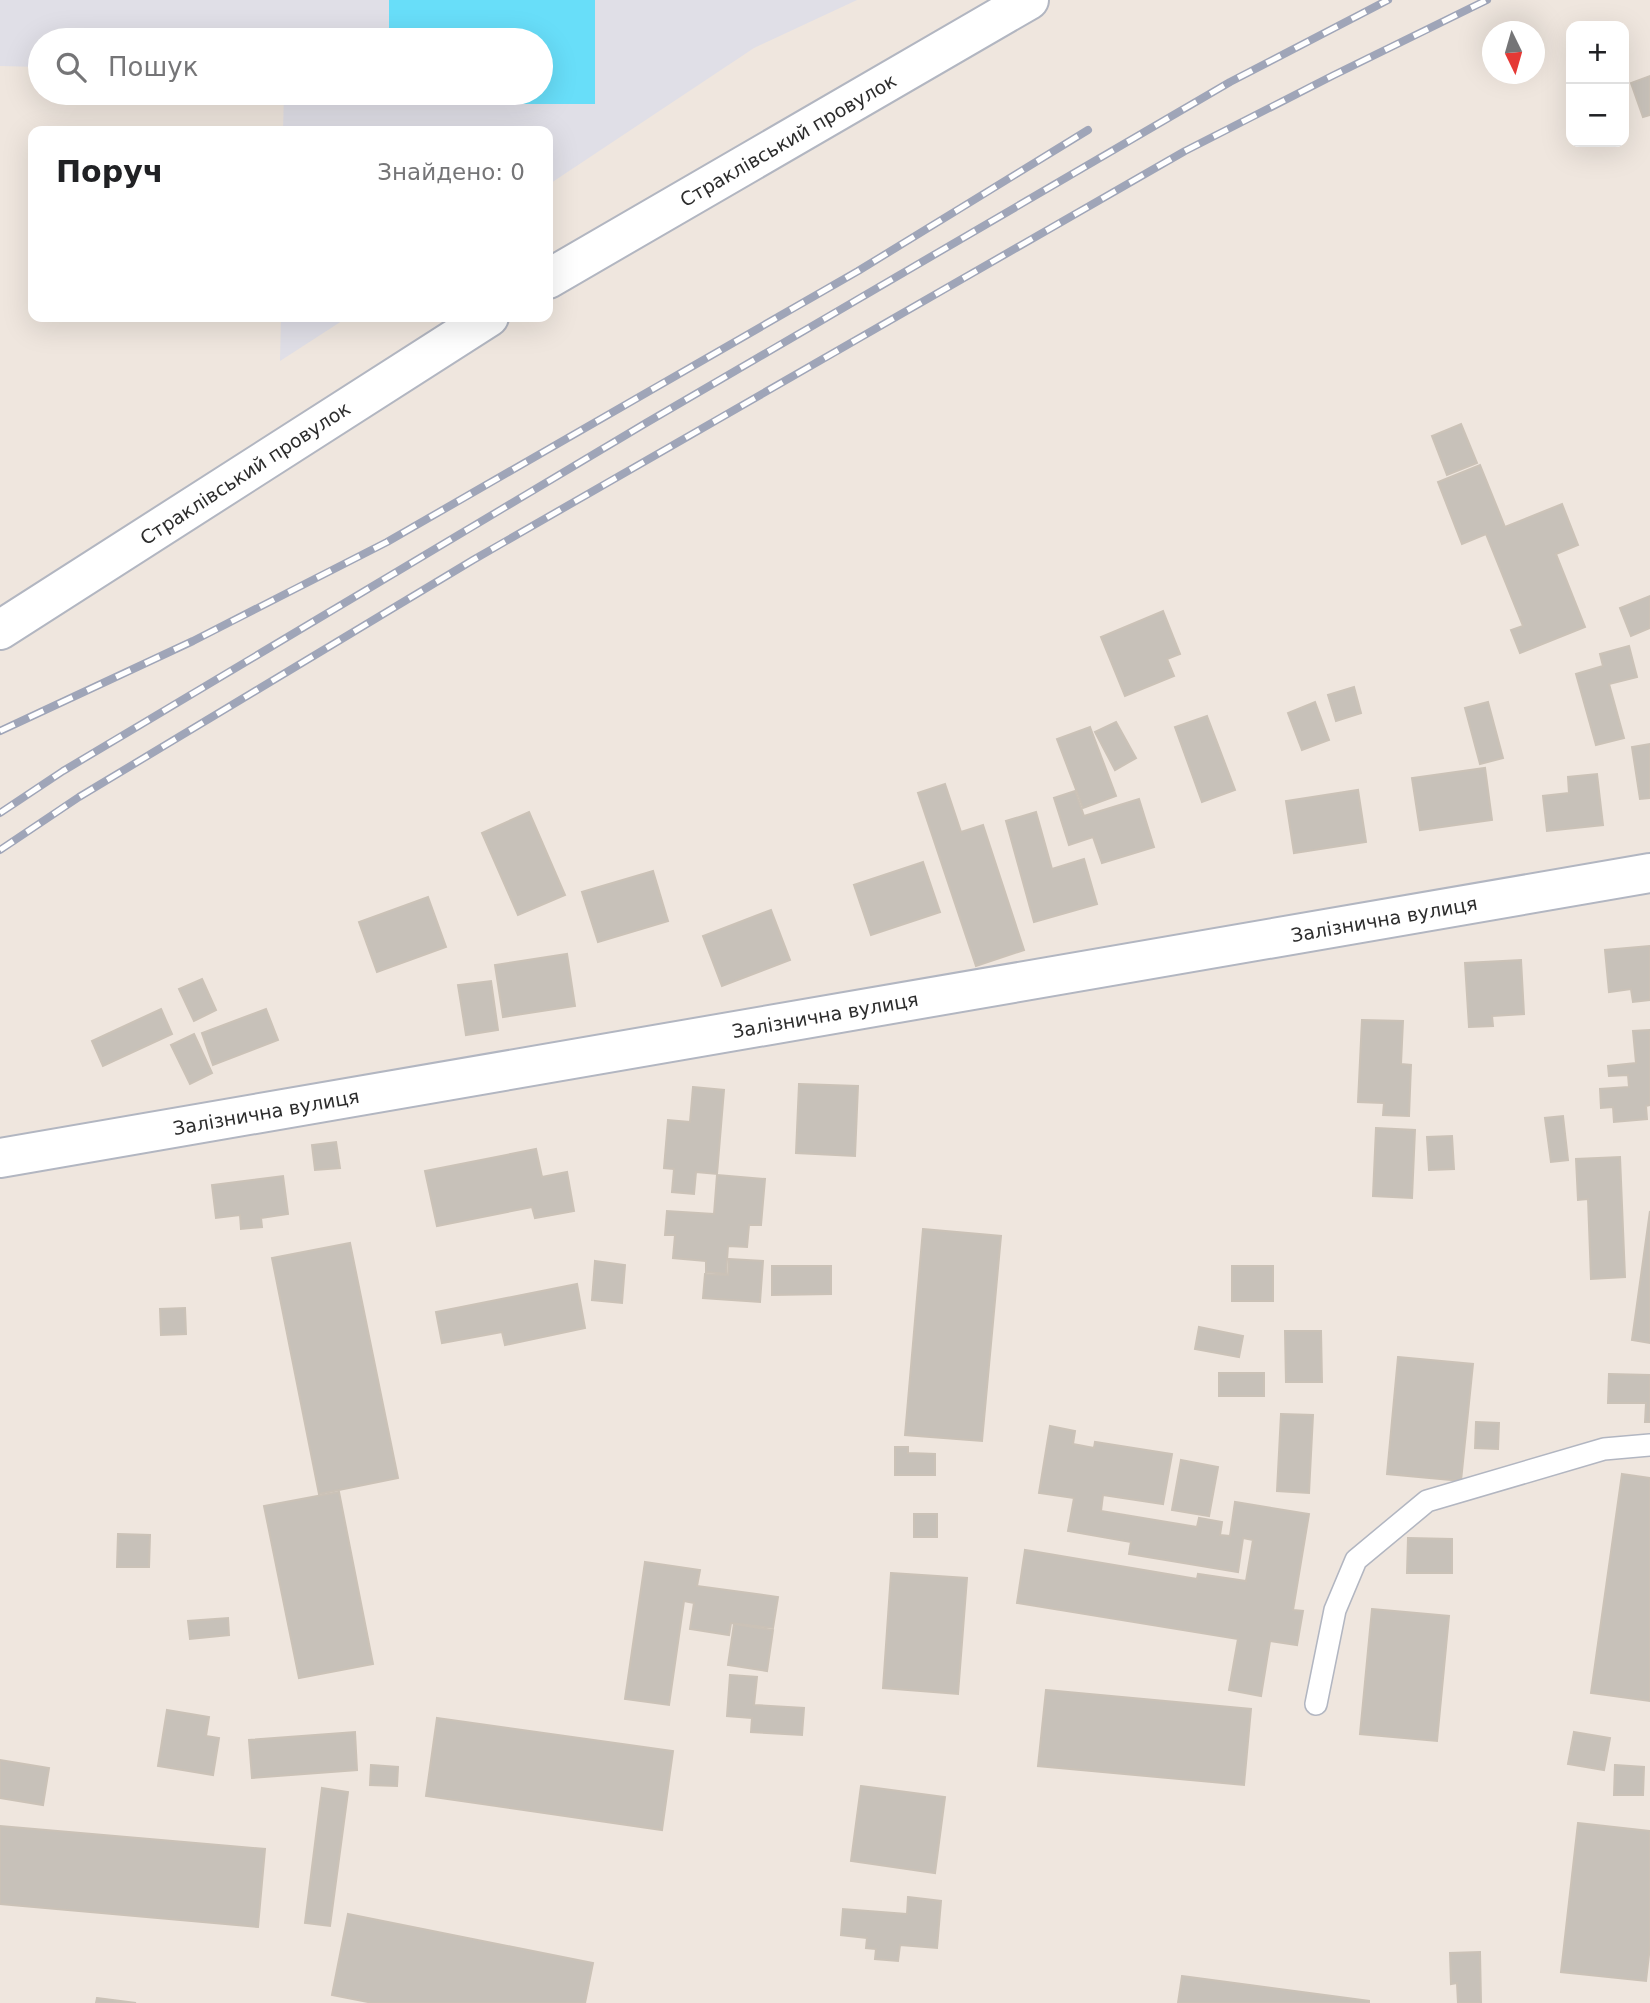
<!DOCTYPE html>
<html lang="uk">
<meta charset="utf-8">
<style>
body{margin:0;font-family:"DejaVu Sans",sans-serif;background:#f2f2f2;color:#202124}
.controls{position:absolute;right:21px;top:21px;display:grid;overflow:hidden;border-radius:14px;box-shadow:0 7px 28px #0002}
.controls button{width:63px;height:63px;display:grid;place-items:center;padding:0;border:0;border-bottom:2px solid #e0e0e0;background:#fff;color:#202124;font:35px sans-serif}
.compass{position:absolute;left:1482px;top:21px;width:63px;height:63px;border-radius:50%;background:#fff;box-shadow:0 7px 28px #0002;rotate:175deg}
.list{margin:0;padding:0;list-style:none}
h2{display:flex;justify-content:space-between;align-items:center;height:91px;margin:0;padding:0 28px;font-size:30px}
h2 small{font-size:23px;font-weight:400;color:#757577}
.icon{flex:none;width:38px;height:38px;fill:none;stroke:currentColor;stroke-width:2;stroke-linecap:round;stroke-linejoin:round}
.map{position:relative;flex:none;width:1650px;height:2003px;overflow:hidden}
.search{position:absolute;background:#fff;box-shadow:0 7px 28px #0002;left:28px;top:28px;width:525px;height:77px;display:flex;align-items:center;gap:18px;box-sizing:border-box;padding:0 24px;border-radius:38px;color:#757577;font-size:26px}
.panel{position:absolute;background:#fff;box-shadow:0 7px 28px #0002;left:28px;top:126px;width:525px;height:196px;border-radius:14px}
.map>svg:first-child{display:block}
</style>
<div class="map">
<svg width="1650" height="2003" viewBox="0 0 1650 2003">
<rect width="100%" height="100%" fill="#efe6de"/>
<g fill="#e0dfe7">
<path d="M0,0H857L754,48L548,185V131H283L284,93H541V40H40V67L0,66Z"/>
<path d="M281,317H348L280,361Z"/>
</g>
<path fill="#68def9" d="M389,0H595V104H389V93H541V40H389Z"/>
<g fill="#c7c1b9" stroke="#cbc2b7" stroke-width="2">
<path d="M1650,76V115L1643,117L1631,83Z"/>
<path d="M1461,424L1477,463L1447,475L1432,436Z"/>
<path d="M1480,465L1505,527L1562,504L1578,545L1556,554L1585,627L1520,653L1511,630L1523,626L1486,534L1462,544L1438,482Z"/>
<path d="M1650,596V628L1631,636L1620,608Z"/>
<path d="M1163,611L1180,654L1167,659L1174,676L1125,696L1101,637Z"/>
<path d="M1629,646L1637,677L1609,684L1624,738L1596,745L1576,674L1603,666L1600,654Z"/>
<path d="M1354,687L1361,713L1336,721L1328,695Z"/>
<path d="M1315,702L1329,740L1302,750L1288,713Z"/>
<path d="M1488,702L1503,758L1480,764L1465,708Z"/>
<path d="M1207,716L1235,790L1202,802L1175,727Z"/>
<path d="M1116,722L1136,758L1115,770L1095,732Z"/>
<path d="M1090,727L1116,796L1083,808L1057,739Z"/>
<path d="M1650,744V798L1640,799L1632,747Z"/>
<path d="M1485,768L1492,820L1420,830L1412,778Z"/>
<path d="M1597,774L1603,825L1547,831L1543,796L1569,793L1568,777Z"/>
<path d="M945,784L961,832L983,825L1024,950L976,966L918,793Z"/>
<path d="M1358,790L1366,842L1294,853L1286,801Z"/>
<path d="M1075,791L1084,816L1139,799L1154,847L1102,863L1093,837L1069,845L1054,798Z"/>
<path d="M529,812L565,895L518,915L482,833Z"/>
<path d="M1036,812L1052,869L1084,859L1097,904L1034,922L1006,821Z"/>
<path d="M923,862L940,912L871,935L854,885Z"/>
<path d="M653,871L668,921L598,942L582,892Z"/>
<path d="M428,897L446,947L377,972L359,922Z"/>
<path d="M771,910L790,960L722,986L703,936Z"/>
<path d="M1650,946V1000L1633,1002L1631,989L1609,992L1605,950Z"/>
<path d="M567,954L575,1006L503,1017L495,965Z"/>
<path d="M1521,960L1524,1014L1492,1016L1493,1026L1469,1027L1465,963Z"/>
<path d="M202,979L216,1010L194,1021L179,989Z"/>
<path d="M491,981L498,1030L466,1035L458,985Z"/>
<path d="M161,1009L172,1034L103,1066L92,1041Z"/>
<path d="M266,1009L278,1040L213,1065L202,1033Z"/>
<path d="M1362,1020L1403,1021L1401,1064L1411,1065L1409,1116L1383,1115L1384,1103L1358,1102Z"/>
<path d="M1650,1030V1105L1646,1106L1647,1119L1614,1122L1613,1107L1601,1108L1600,1089L1629,1087L1628,1075L1609,1076L1608,1066L1636,1063L1633,1031Z"/>
<path d="M194,1034L212,1073L190,1084L171,1045Z"/>
<path d="M799,1084L858,1086L855,1156L796,1153Z"/>
<path d="M693,1087L724,1090L717,1174L696,1172L694,1194L672,1192L674,1169L664,1168L668,1120L690,1122Z"/>
<path d="M1563,1116L1568,1160L1551,1162L1545,1118Z"/>
<path d="M1376,1128L1415,1130L1412,1198L1373,1196Z"/>
<path d="M1452,1136L1454,1169L1429,1170L1427,1137Z"/>
<path d="M336,1142L340,1168L315,1170L312,1145Z"/>
<path d="M536,1149L542,1177L567,1172L574,1211L535,1218L532,1207L437,1226L425,1171Z"/>
<path d="M1620,1157L1625,1277L1591,1279L1588,1199L1578,1200L1576,1159Z"/>
<path d="M717,1175L765,1179L761,1225H749L747,1247L728,1246L726,1274L706,1272V1261L673,1258L675,1235H665L667,1211L714,1214Z"/>
<path d="M283,1176L288,1214L261,1218L262,1227L241,1229L240,1215L216,1218L212,1185Z"/>
<path d="M1650,1211V1343L1632,1340Z"/>
<path d="M923,1229L1001,1236L982,1441L905,1435Z"/>
<path d="M350,1243L398,1478L319,1494L272,1258Z"/>
<path d="M729,1259L763,1261L760,1302L703,1298L705,1274L728,1275Z"/>
<path d="M595,1261L625,1265L622,1303L592,1300Z"/>
<path d="M772,1266H831V1294L772,1295Z"/>
<rect x="1232" y="1266" width="41" height="35"/>
<path d="M577,1284L585,1328L505,1345L502,1332L442,1343L436,1312Z"/>
<path d="M185,1308L186,1334L161,1335L160,1309Z"/>
<path d="M1199,1327L1243,1336L1239,1357L1195,1349Z"/>
<path d="M1285,1331H1321L1322,1382H1286Z"/>
<path d="M1398,1357L1473,1364L1461,1481L1387,1474Z"/>
<rect x="1219" y="1373" width="45" height="23"/>
<path d="M1609,1374L1650,1375V1422H1645L1646,1403H1608Z"/>
<path d="M1281,1414L1313,1415L1309,1493L1277,1491Z"/>
<path d="M1476,1422L1499,1423L1498,1449L1475,1448Z"/>
<path d="M1050,1426L1075,1431L1073,1444L1094,1448L1095,1442L1172,1454L1163,1504L1103,1495L1101,1511L1197,1527L1199,1518L1222,1522L1220,1535L1230,1536L1235,1502L1309,1514L1293,1610L1303,1611L1297,1645L1270,1641L1261,1696L1229,1690L1238,1639L1017,1603L1025,1550L1197,1579L1198,1574L1246,1581L1253,1540L1243,1538L1238,1572L1129,1554L1131,1542L1068,1531L1074,1498L1039,1493Z"/>
<path d="M895,1447H908V1453L935,1454V1475H895Z"/>
<path d="M1181,1460L1218,1467L1209,1516L1172,1510Z"/>
<path d="M1622,1474L1650,1478V1701L1591,1693Z"/>
<path d="M339,1492L373,1664L299,1678L264,1506Z"/>
<rect x="914" y="1514" width="23" height="23"/>
<path d="M118,1534L150,1535L149,1567H117Z"/>
<path d="M1408,1538L1452,1539V1573H1407Z"/>
<path d="M645,1562L700,1570L697,1586L778,1597L773,1628L731,1623L729,1635L690,1629L694,1603L684,1601L669,1705L625,1699Z"/>
<path d="M891,1573L967,1578L958,1694L883,1688Z"/>
<path d="M1372,1609L1449,1616L1437,1741L1360,1734Z"/>
<path d="M228,1618L229,1635L190,1639L188,1621Z"/>
<path d="M734,1624L773,1630L767,1671L728,1665Z"/>
<path d="M730,1675L757,1677L754,1705L804,1708L802,1735L751,1732L752,1718L727,1716Z"/>
<path d="M1046,1690L1251,1709L1244,1785L1038,1766Z"/>
<path d="M167,1710L209,1717L206,1736L219,1738L213,1775L158,1766Z"/>
<path d="M437,1718L673,1751L662,1830L426,1796Z"/>
<path d="M355,1732L357,1770L252,1778L249,1740Z"/>
<path d="M1574,1732L1610,1738L1604,1770L1568,1764Z"/>
<path d="M0,1760L49,1768L43,1805L0,1798Z"/>
<path d="M371,1765L398,1767L397,1786L370,1785Z"/>
<path d="M1615,1765L1644,1767L1643,1795H1614Z"/>
<path d="M861,1786L945,1797L935,1873L851,1861Z"/>
<path d="M322,1788L348,1792L330,1926L305,1923Z"/>
<path d="M1578,1823L1650,1831V1946L1646,1981L1561,1972Z"/>
<path d="M0,1826L265,1849L258,1927L0,1904Z"/>
<path d="M908,1897L941,1901L937,1948L900,1945L898,1961L875,1959L876,1949L866,1948L867,1938L841,1935L843,1909L907,1914Z"/>
<path d="M348,1914L593,1963L585,2003H373L332,1995Z"/>
<path d="M1480,1952L1481,2003H1458L1457,1983L1451,1984L1450,1953Z"/>
<path d="M1182,1976L1369,2001V2003H1178Z"/>
<path d="M97,1998L136,2003H96Z"/>
</g>
<g fill="none" stroke-linecap="round" stroke-linejoin="round">
<g stroke="#b2b6c1" stroke-width="24">
<path id="service" d="M1316,1704L1335,1610L1356,1560L1427,1501L1604,1449L1650,1445"/>
</g>
<g stroke="#b2b6c1" stroke-width="42">
<g id="minor">
<path d="M548,279L1029,0"/>
<path d="M0,630L489,317"/>
<path d="M0,1158L1650,873"/>
</g>
</g>
<use href="#service" stroke="#fff" stroke-width="21"/>
<use href="#minor" stroke="#fff" stroke-width="38"/>
<g stroke="#9fa5b8" stroke-width="8">
<g id="rail">
<path d="M0,731L193,641L387,542L858,271L1088,130"/>
<path d="M0,813L63,771L646,423L1230,82L1388,0"/>
<path d="M0,850L79,797L473,560L1185,151L1334,75L1487,0"/>
</g>
</g>
<use href="#rail" stroke="#fff" stroke-width="5" stroke-dasharray="16" stroke-linecap="butt"/>
</g>
<g text-anchor="middle" stroke-width="6" stroke-linejoin="round" paint-order="stroke">
<g font-size="19" fill="#2c2c2c" stroke="#fff">
<text transform="translate(788 140) rotate(-30)" y="7">Страклівський провулок</text>
<text transform="translate(245 473) rotate(-33)" y="7">Страклівський провулок</text>
<text transform="translate(1384 919) rotate(-10)" y="7">Залізнична вулиця</text>
<text transform="translate(825 1015) rotate(-10)" y="7">Залізнична вулиця</text>
<text transform="translate(266 1112) rotate(-10)" y="7">Залізнична вулиця</text>
</g>
</g>
</svg>
<div class="controls">
<button>+</button>
<button>−</button>
</div>
<svg class="compass" viewBox="-18 -18 36 36"><path d="M0-13l5 13h-10z" fill="#e53935"/><path d="M0 13l5-13h-10z" fill="#757577"/></svg>
<div class="search"><svg class="icon" aria-label="search" viewBox="0 0 24 24"><circle cx="10" cy="10" r="6"/><path d="M15 15l6 6"/></svg>Пошук</div>
<section class="panel">
<h2>Поруч<small>Знайдено: 0</small></h2>
<ul class="list">
</ul>
</section>
</div>
